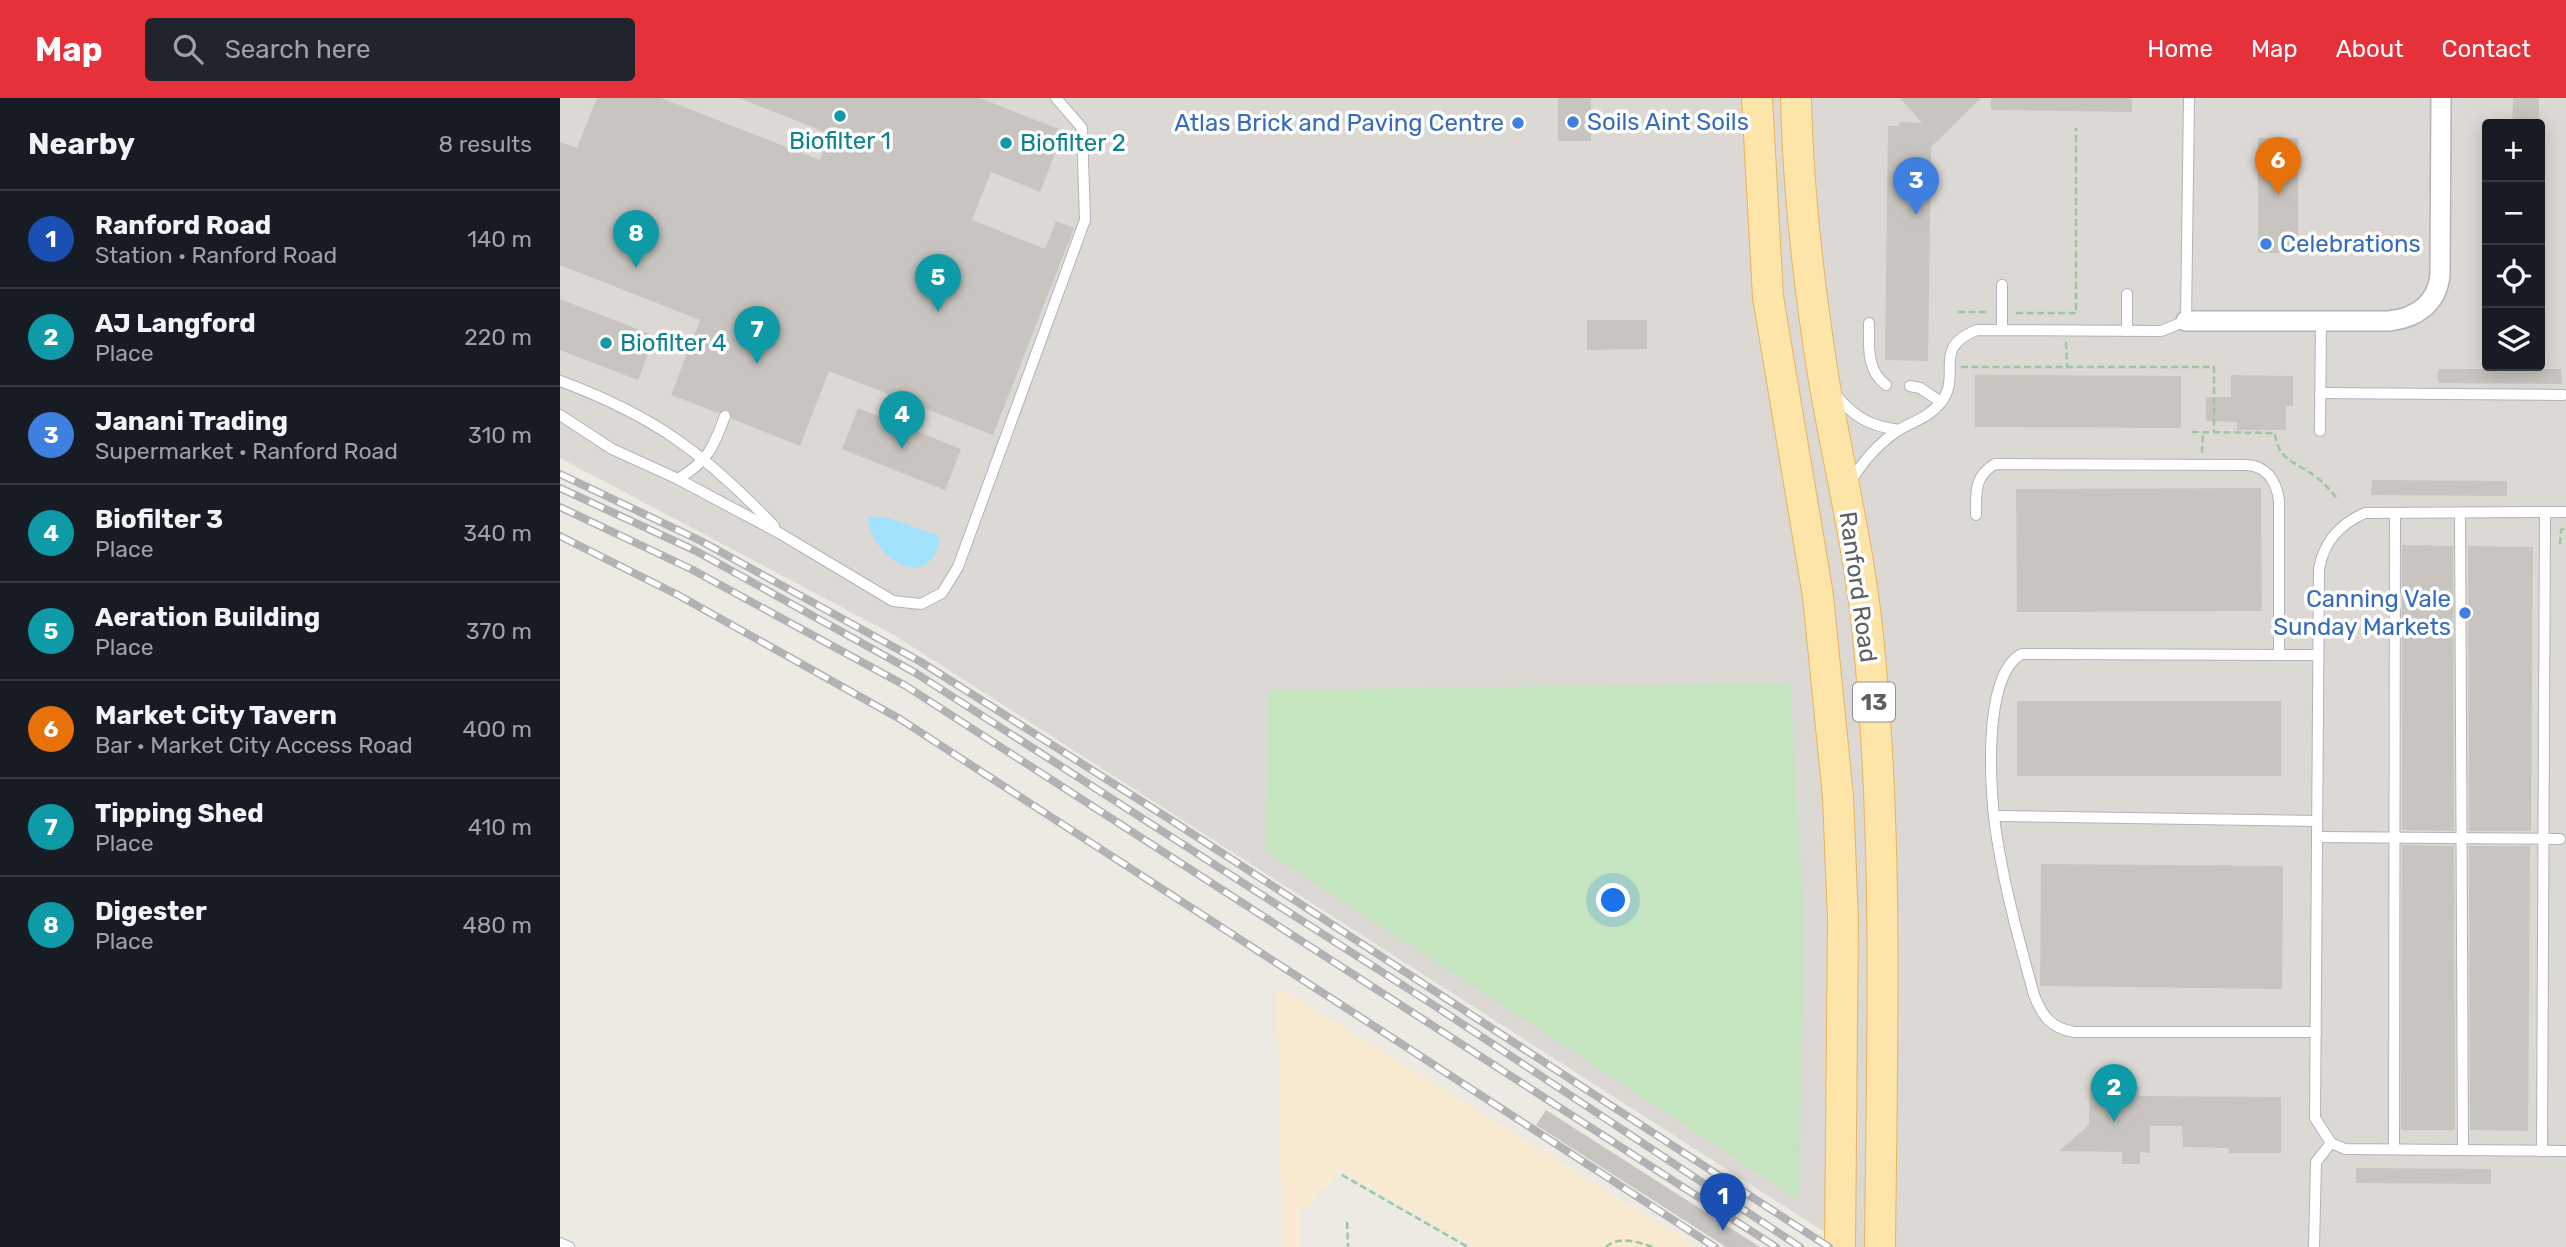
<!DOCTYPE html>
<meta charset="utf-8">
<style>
body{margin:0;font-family:Rubik,sans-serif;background:#20242c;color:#f1f3f6}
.controls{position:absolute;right:21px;top:21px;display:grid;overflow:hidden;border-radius:7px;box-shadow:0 4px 18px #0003}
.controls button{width:63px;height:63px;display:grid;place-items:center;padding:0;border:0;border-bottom:2px solid #363941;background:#171b24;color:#f1f3f6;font:35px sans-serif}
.you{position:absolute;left:1054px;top:803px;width:24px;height:24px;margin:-18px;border:5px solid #fff;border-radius:50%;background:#1a73e8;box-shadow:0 0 0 10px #1a73e833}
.badge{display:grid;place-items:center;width:46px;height:46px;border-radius:50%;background:#e6303a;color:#fff;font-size:23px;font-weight:700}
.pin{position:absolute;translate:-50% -58px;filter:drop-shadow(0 2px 4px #0008)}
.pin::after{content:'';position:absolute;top:37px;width:24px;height:21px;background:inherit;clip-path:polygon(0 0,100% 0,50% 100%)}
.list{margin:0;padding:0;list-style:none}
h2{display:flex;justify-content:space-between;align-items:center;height:91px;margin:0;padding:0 28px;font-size:30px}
h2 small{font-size:23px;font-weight:400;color:#9ea1a6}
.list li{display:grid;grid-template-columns:46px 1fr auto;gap:21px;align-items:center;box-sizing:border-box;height:98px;padding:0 28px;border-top:2px solid #363941}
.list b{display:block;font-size:26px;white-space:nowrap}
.list p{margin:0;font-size:23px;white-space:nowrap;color:#9ea1a6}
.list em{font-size:23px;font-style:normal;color:#9ea1a6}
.icon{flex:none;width:38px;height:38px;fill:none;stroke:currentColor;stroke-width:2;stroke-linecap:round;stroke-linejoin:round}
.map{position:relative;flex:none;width:2006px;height:1149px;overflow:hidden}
header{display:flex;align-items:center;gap:42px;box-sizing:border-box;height:98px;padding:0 35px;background:#e6303a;color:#fff}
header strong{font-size:33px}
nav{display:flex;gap:38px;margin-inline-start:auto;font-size:24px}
.search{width:490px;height:63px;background:#20242c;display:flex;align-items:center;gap:18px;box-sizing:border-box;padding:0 24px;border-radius:7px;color:#9ea1a6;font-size:26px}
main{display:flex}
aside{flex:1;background:#171b24}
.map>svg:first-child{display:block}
</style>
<header>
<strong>Map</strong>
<div class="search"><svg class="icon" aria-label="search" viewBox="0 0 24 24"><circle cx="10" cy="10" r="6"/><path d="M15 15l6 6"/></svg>Search here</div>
<nav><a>Home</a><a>Map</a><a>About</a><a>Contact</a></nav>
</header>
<main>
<aside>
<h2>Nearby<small>8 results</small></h2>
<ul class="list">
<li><span class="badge" style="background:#1a4fb4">1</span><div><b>Ranford Road</b><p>Station · Ranford Road</p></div><em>140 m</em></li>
<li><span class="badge" style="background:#0f9aa8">2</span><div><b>AJ Langford</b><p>Place</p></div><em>220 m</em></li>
<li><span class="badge" style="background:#3f7fe0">3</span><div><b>Janani Trading</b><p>Supermarket · Ranford Road</p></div><em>310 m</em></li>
<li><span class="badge" style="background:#0f9aa8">4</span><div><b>Biofilter 3</b><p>Place</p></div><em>340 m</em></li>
<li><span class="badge" style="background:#0f9aa8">5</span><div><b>Aeration Building</b><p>Place</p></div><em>370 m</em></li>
<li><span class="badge" style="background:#e8710a">6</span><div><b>Market City Tavern</b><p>Bar · Market City Access Road</p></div><em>400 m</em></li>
<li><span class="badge" style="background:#0f9aa8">7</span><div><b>Tipping Shed</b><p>Place</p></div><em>410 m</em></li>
<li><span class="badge" style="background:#0f9aa8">8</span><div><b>Digester</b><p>Place</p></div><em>480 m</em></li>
</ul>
</aside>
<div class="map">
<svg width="2006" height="1149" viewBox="0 0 2006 1149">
<rect width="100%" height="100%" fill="#edeae3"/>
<path fill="#dcd9d5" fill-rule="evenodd" d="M0,0H2006V1149H1288L334,537L0,360ZM1927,26H1980V268H1927Z"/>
<path fill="#c4e5bf" d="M1230,585L1244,823L1239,1102L705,752L709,592Z"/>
<path fill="#f9ebd2" d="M717,888L1137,1149H914L778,1071L769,1090L759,1092L751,1109H740V1149H722Z"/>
<path fill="#a3e2fd" d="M308,418L329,420L380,438C371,501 307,457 308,418Z"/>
<g fill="#c8c5c0">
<path d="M37,0H101L260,62L270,36L179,0H420L504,33L480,94L431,74L412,122L485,151L496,123L514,130L433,337L269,273L240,348L172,321L168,311L158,315L111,297L140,222L0,167V44L17,50Z"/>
<rect x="998" y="0" width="33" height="43"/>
<path d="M1340,0H1421L1371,49L1368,263L1325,262L1328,28H1339V24L1362,25Z"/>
<path d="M1431,0H1572V14L1431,12Z"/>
<path d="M1953,0H1979V26H1952Z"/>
<rect x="1698" y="40" width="40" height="115"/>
<path d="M0,201L95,238L78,282L0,252Z"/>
<path d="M1027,222H1087V251L1027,252Z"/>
<path d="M1878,271H2001L2002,286L1878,285Z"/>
<path d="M1415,277L1621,278V330L1415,329Z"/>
<path d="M1671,277L1733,278V308H1726V332H1677V324L1646,323V299H1671Z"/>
<path d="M298,310L401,351L385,392L282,351Z"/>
<path d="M1812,382L1947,383V398L1811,397Z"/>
<path d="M1701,390L1702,513L1457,514L1456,391Z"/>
<path d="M1842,447L1893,448L1894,733L1842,732Z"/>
<path d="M1908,448L1973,449L1971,733H1909Z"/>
<rect x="1457" y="603" width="264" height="75"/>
<path d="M1842,747L1894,748L1895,1032H1841Z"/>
<path d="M1909,748H1970L1968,1033L1910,1032Z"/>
<path d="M1481,766L1723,768L1722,891L1480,888Z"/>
<path d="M1530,985H1570V989H1579V998L1721,999V1055H1669V1050L1623,1049L1622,1028H1590V1055L1580,1054V1066H1562V1054L1499,1053L1529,1027Z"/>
<path d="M986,1012L1200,1149H1166L976,1027Z"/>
<path d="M1796,1070L1931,1071V1086L1796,1085Z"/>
</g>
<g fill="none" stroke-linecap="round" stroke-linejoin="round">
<g stroke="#b0b4b8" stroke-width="12">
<g id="service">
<path d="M1567,196V233"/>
<path d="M1309,225C1309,248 1306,272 1326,287"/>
<path d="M1442,232V187"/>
<path d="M0,283C95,318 145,356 214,428"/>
<path d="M1350,288L1360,290L1381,304"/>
<path d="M1760,295L2003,297"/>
<path d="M1275,296C1294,319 1309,328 1339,332"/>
<path d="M0,317L52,351L118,381L221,436L333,503L361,506L382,495L398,469L525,122L522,30L496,0"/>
<path d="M1760,333L1761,223"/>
<path d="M118,381C148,363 153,350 165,318"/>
<path d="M1290,385C1302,364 1317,347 1337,333C1353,323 1369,320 1382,303C1402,275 1371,250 1417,232L1601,233L1626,223L1629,0"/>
<path d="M1900,415L1903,1052"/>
<path d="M1416,417C1416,395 1414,378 1435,366L1685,367C1706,367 1716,383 1719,402V557"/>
<path d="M1435,718L1757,723"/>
<path d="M1757,739L2000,741"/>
<path d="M1756,934H1514C1491,930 1482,918 1474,897C1460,846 1445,792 1437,740C1430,700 1421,576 1462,556L1758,557"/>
<path d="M1771,1045L1785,1051L2006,1053"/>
<path d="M1834,1051L1835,415"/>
<path d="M1982,1053L1985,414"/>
<path d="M0,1145L9,1149"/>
<path d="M1754,1149L1756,1064L1771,1045L1755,1020L1759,471C1764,443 1780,426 1805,415L2006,414"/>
</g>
</g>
<g stroke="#b0b4b8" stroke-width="22">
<path id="minor" d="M1626,223H1829C1856,220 1877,206 1880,177L1881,0"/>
</g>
<g stroke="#eeb25a" stroke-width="32">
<g id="primary">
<path d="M1197,0L1208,199L1258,498L1278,699L1283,822L1280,1149"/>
<path d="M1236,0C1238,95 1249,189 1264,283C1278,364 1298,446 1307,529C1329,735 1322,942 1320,1149"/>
</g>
</g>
<g stroke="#9ac8a1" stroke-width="2.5" stroke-dasharray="7 3.5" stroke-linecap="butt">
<path d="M1398,214H1428"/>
<path d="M1456,215H1516V30"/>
<path d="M1506,244L1507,269"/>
<path d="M1401,269H1654V334"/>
<path d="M1632,334L1715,335C1717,362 1736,364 1755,378C1764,385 1771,393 1778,402"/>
<path d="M1642,355L1643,334"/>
<path d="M2000,446L2001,432L2006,430"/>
<path d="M782,1077L908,1149"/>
<path d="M787,1124L788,1149"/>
<path d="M1046,1149C1060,1137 1077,1144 1093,1149"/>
</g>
<use href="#service" stroke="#fff" stroke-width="10"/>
<use href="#minor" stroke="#fff" stroke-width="19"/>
<use href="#primary" stroke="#fde4a8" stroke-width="30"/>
<g stroke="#b1b2b3" stroke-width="8">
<g id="rail">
<path d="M0,376L141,443L361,564L611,722L1269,1149"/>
<path d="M0,390L136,453L354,574L872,906L1240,1149"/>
<path d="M0,409L131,471L346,588L1216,1149"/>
<path d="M0,438L118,497L340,621L1155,1149"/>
</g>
</g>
<use href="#rail" stroke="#fff" stroke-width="5" stroke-dasharray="16" stroke-linecap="butt"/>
</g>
<g fill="#0f9aa8" stroke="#fff" stroke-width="2.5">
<circle cx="280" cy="18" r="7"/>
<circle cx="446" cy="45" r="7"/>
<circle cx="46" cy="245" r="7"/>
</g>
<g fill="#3f7fe0" stroke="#fff" stroke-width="2.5">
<circle cx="1013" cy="24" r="7"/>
<circle cx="958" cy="25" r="7"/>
<circle cx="1706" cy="146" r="7"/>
<circle cx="1905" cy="515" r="7"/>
</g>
<g text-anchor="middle" stroke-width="7" stroke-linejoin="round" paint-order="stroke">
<rect fill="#fff" stroke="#8c9092" stroke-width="2" x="1293" y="584.5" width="42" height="39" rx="5"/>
<g font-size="23" font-weight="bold" fill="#5b6063">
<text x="1314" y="612">13</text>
</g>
<g font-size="24" fill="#366cbe" stroke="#fff" text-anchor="start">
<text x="1027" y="32">Soils Aint Soils</text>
<text x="944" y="33" text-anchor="end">Atlas Brick and Paving Centre</text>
<text x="1720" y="154">Celebrations</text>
<text x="1891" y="509" text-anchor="end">Canning Vale<tspan x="1891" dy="28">Sunday Markets</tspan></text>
</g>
<g font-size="24" fill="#0d838f" stroke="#fff" text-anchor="start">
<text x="280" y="51" text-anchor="middle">Biofilter 1</text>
<text x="460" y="53">Biofilter 2</text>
<text x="60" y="253">Biofilter 4</text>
</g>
<g font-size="24" fill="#5b6063" stroke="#fff">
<text transform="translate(1298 489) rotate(82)" y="8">Ranford Road</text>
</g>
</g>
</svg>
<div class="controls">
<button>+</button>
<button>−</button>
<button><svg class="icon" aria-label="locate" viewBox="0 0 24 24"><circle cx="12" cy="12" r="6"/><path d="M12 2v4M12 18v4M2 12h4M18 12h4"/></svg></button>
<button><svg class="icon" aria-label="layers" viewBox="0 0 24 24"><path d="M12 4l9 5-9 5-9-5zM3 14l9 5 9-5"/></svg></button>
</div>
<div class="you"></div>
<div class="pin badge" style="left:1163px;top:1133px;background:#1a4fb4">1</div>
<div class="pin badge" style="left:1554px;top:1024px;background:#0f9aa8">2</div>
<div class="pin badge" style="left:1356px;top:117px;background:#3f7fe0">3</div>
<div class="pin badge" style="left:342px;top:351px;background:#0f9aa8">4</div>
<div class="pin badge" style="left:378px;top:214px;background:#0f9aa8">5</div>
<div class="pin badge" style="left:1718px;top:97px;background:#e8710a">6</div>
<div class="pin badge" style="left:197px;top:266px;background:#0f9aa8">7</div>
<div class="pin badge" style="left:76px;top:170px;background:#0f9aa8">8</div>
</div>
</main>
